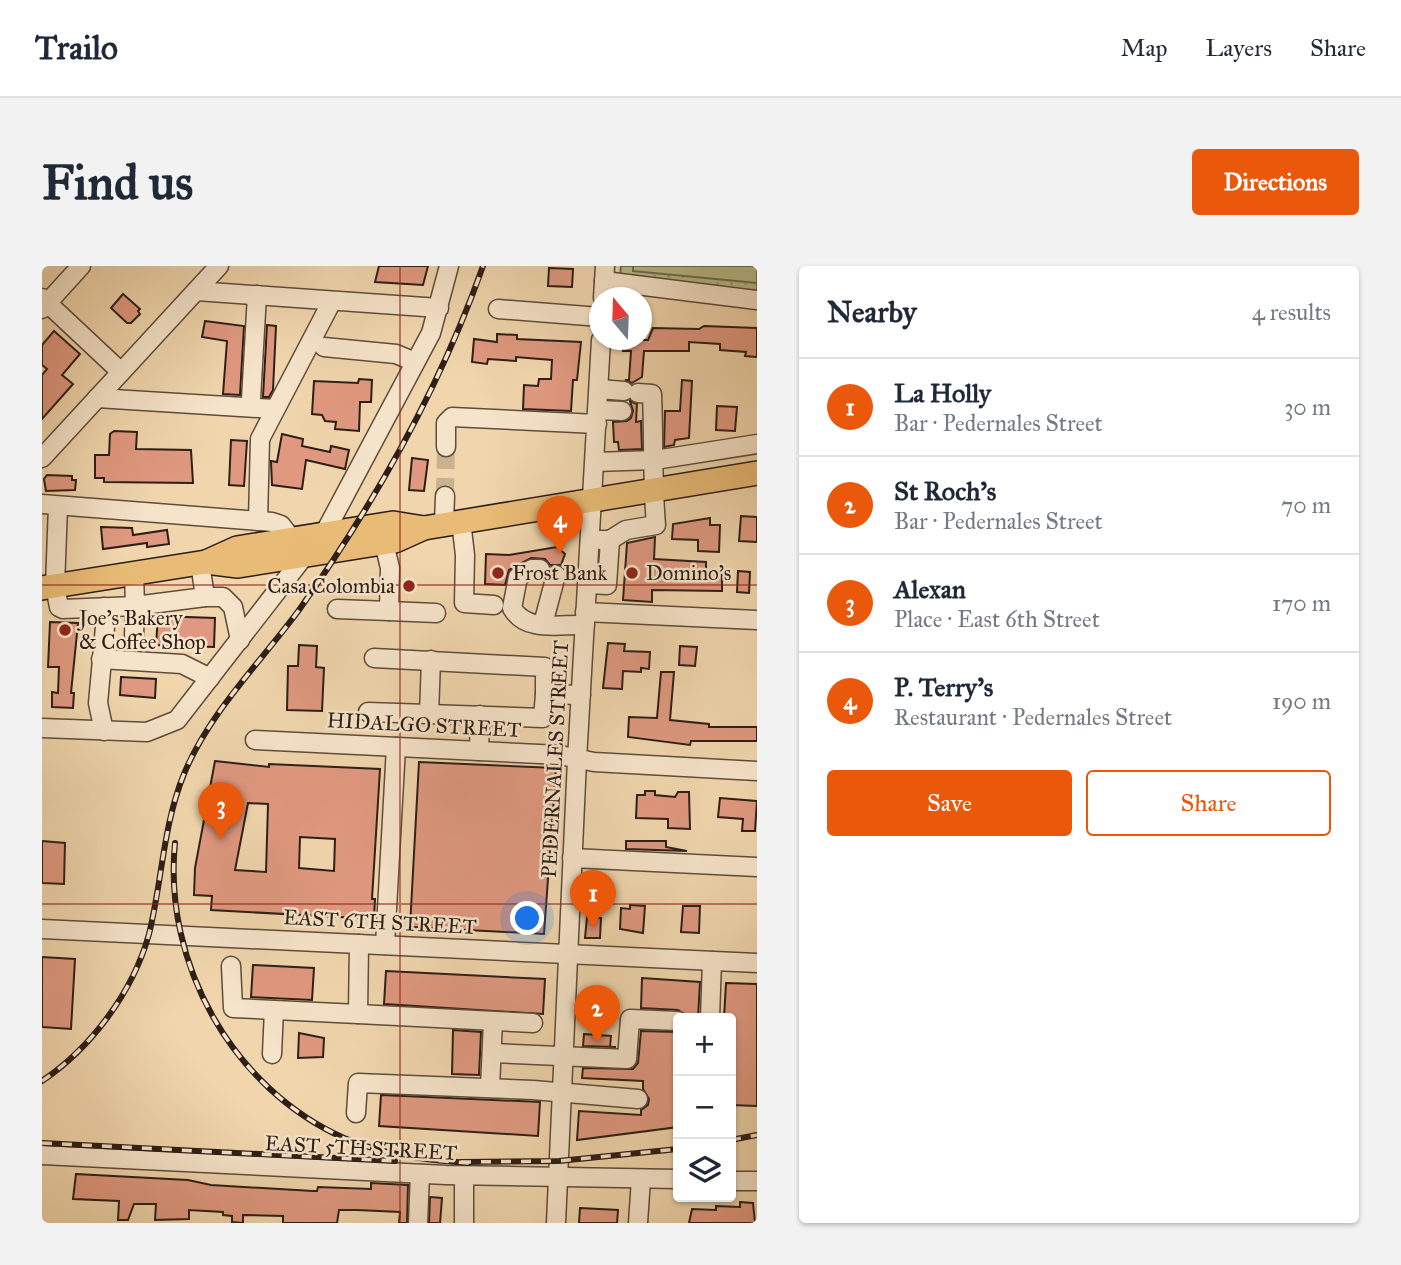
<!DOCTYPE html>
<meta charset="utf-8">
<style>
body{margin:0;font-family:"IM FELL Great Primer",serif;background:#f2f2f3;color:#1f2937}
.controls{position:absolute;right:21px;bottom:21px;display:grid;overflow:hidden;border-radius:7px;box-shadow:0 2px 5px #0004}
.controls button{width:63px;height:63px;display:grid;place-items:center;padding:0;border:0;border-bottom:2px solid #e0e1e3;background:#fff;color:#1f2937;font:35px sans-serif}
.compass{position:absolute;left:547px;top:21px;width:63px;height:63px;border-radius:50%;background:#fff;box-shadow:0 2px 5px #0004;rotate:341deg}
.you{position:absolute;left:486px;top:653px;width:24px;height:24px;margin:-18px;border:5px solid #fff;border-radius:50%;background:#1a73e8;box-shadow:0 0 0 10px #1a73e833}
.badge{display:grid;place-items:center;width:46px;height:46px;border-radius:50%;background:#ea580c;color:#fff;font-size:23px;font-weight:700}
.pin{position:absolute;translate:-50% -58px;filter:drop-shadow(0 2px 4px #0008)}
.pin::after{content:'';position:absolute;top:37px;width:24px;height:21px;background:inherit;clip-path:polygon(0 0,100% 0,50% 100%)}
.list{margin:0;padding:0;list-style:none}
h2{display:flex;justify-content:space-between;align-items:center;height:91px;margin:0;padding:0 28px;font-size:30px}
h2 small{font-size:23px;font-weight:400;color:#747a83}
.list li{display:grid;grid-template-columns:46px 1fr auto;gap:21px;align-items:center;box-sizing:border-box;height:98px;padding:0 28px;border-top:2px solid #e0e1e3}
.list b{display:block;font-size:26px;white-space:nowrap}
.list p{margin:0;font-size:23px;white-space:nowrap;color:#747a83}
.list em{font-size:23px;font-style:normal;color:#747a83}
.actions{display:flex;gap:14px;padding:21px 28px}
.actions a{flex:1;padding:16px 0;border:2px solid #ea580c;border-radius:7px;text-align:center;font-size:24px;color:#ea580c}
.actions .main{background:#ea580c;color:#fff}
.icon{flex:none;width:38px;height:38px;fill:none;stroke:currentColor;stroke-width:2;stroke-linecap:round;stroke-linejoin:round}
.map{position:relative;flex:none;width:715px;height:957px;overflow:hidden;border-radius:7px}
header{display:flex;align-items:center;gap:42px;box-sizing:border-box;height:98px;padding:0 35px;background:#fff;border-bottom:2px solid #e0e1e3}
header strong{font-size:33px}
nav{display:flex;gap:38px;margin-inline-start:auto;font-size:24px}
.intro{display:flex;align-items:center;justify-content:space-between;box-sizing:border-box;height:168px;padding:0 42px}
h1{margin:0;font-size:49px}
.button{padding:18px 32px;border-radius:7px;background:#ea580c;color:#fff;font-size:24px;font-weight:700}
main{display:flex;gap:42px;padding:0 42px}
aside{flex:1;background:#fff;border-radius:7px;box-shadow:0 2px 5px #0004}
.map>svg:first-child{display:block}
</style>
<header>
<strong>Trailo</strong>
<nav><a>Map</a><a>Layers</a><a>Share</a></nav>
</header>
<div class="intro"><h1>Find us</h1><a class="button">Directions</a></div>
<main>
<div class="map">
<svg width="715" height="957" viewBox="0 0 715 957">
<defs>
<pattern id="park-dots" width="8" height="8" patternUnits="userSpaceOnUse" patternTransform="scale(1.75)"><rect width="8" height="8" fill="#b7be8c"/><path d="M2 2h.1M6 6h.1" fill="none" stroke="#9ea378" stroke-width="1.8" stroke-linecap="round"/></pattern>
</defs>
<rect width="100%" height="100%" fill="#f1d6ad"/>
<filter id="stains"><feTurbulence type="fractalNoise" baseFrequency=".00286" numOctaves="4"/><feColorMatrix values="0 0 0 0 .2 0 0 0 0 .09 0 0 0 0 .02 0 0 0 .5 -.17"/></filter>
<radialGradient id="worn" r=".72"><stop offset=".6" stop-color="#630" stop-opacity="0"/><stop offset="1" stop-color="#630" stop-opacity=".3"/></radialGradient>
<path fill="url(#park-dots)" stroke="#726e52" stroke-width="2" d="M579,0H715V26L578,10Z"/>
<path fill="#b7be8c" stroke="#726e52" stroke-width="2" d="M591,0H715V17L591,5Z"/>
<g fill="#e09980" stroke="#2d1e17" stroke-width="2" fill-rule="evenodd">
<path d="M337,0H386L381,19L333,16Z"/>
<path d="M507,2L531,3L530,21L506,20Z"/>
<path d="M81,28L98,43L96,45L98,48L89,57H85L69,42Z"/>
<path d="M163,55L202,60L198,129L181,128L185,75L160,71Z"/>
<path d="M225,59L234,60L231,124L227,131H221Z"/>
<path d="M662,60L715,62V91L703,90L704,86L678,84V78L647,76V85H602L600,111L590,117L583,114H587L589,85H581V74H606L611,62L657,63Z"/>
<path d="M12,65L38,88L20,109L31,118L0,153V109L5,103L0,99V79Z"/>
<path d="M455,68L475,69V73L539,76L535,114H531L529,145L481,143L482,119L496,120L497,113H509L510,94L474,91V95L446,93L445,98L430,96L432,73L455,76Z"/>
<path d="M317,113L330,114L329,136H318L317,165L293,163L294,156L283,155L280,149L270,148L272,115L316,117Z"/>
<path d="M640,114L650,115L647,172L633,174L632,179L622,181L623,145H638Z"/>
<path d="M588,135L595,138L594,156L599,155L600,183L577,184L576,176H572L571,156L585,155L589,152L591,145Z"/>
<path d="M675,140L695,141L693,165L674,164Z"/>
<path d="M72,165L95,166L94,183L149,184L151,217L62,216V212H53V189H67L68,168Z"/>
<path d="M240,168L261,173L260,180L288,186L289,180L307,184L303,203L264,194L260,223L230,219L229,195L235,196Z"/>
<path d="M189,174L205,175L202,220L187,219Z"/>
<path d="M370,192L386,194L382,225L367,224Z"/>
<path d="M5,209L30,210V214H34L33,224L4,225L2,213Z"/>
<path d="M699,250L715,251V276L697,275Z"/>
<path d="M668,252V259H678L677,286L656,285V274L630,273L631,258Z"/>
<path d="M59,261L90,262L91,269L125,264L127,278L105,281V277L61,283Z"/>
<path d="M613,271L612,293L664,296V305L680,306V325L610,324V336L581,334L585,277Z"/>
<path d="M515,281L523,288L519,299H508L503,293L489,292L467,304L463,319L443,318L444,288L467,289Z"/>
<path d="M696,305L708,306L707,327L695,326Z"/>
<path d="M116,350L173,352L172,381L114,379Z"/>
<path d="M8,356L36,357L29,427H32L31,442L10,441V426L16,427L17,401H6Z"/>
<path d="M566,377L583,378L582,385L608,386L607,403L599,402V406L581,405L580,423L561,422Z"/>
<path d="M257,379L275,380L274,401L282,402L280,445L245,444L246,400H256Z"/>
<path d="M638,380L655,381L653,400L637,399Z"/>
<path d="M619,406H632L628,454L667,458V461H715V475H649L648,479L586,471L587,451L615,452Z"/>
<path d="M79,411L114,413L113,432L78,429Z"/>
<path d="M173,495L227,501V498L338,503L330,633H333L332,653L169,644L170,630L152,629L153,602ZM206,537L226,538L224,606L193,604ZM258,571L293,573L292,605L257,602Z"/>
<path d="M377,496L514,502L502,668L368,661Z"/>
<path d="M603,525H613V529L633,531L636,526H647L648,563L626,562V553L594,552L595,529H603Z"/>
<path d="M678,532L715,535L713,565H700L701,553L676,551Z"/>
<path d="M0,575L23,577L22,618L0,617Z"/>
<path d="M584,575H624V581L645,585L584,583Z"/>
<path d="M588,639L603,640L601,667L578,663L579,642L588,643Z"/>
<path d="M641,640H658L657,667L639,666Z"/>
<path d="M545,651L559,652L558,672H543Z"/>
<path d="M0,691L33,693L29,763L0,761Z"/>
<path d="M211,699L272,702L270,734L209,731Z"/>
<path d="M344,705L503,713L501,748L342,738Z"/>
<path d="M600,712L658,716L656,752H647L636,744L599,742Z"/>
<path d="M684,717L715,718V840L689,839V752H682Z"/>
<path d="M411,764L439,766L437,809L410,808Z"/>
<path d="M599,765L636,766V861L535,874L537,845L599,849V844L606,839L607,833L601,823V815L540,812L541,802L591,803L596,797Z"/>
<path d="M257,767L282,772L281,791L256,792Z"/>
<path d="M542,768L569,770L568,781H574L541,780Z"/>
<path d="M339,829L498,836L496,870L337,860Z"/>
<path d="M34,908L146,914L169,919L271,925H275L276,921L329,923V917L366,919L365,957H357L358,946L315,944H297L295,957H241V950L201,949V957L190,956V950L181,949V946L147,944V953L113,954L114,938H92L86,954H76L77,935L31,933Z"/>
<path d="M388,931L400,932L398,957H387Z"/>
<path d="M698,936L711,937L713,957H647L650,943L674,944V940L698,941Z"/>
<path d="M538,942L576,944L575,957H537Z"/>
</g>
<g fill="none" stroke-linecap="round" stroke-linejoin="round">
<path stroke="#cab18f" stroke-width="18" stroke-dasharray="18 9" stroke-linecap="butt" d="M403,230L404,181"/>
<g stroke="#5e4c3c" stroke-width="21">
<g id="minor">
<path d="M562,15L715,34"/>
<path d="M154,25L397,42"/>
<path d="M0,32L79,106"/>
<path d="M561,32L563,0"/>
<path d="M0,43L39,0"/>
<path d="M456,43L558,51"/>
<path d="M282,81L354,88L373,96"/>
<path d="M557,123L582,125"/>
<path d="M55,132L232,143"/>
<path d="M209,133L215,29"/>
<path d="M556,144L580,145"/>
<path d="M404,181V157L410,151L555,158"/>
<path d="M0,192L177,0"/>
<path d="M553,196L613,194L715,178"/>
<path d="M0,238L230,256L239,259L250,273"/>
<path d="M16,240L13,320L17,341L21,343L93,340L92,369"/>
<path d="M216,255L218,173L290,35"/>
<path d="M419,255L423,289L422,337L452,339"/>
<path d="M402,258L403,230"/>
<path d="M282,268L389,67L407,0"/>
<path d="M568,274L584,264L614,259C610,215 612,173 610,128L596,127"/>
<path d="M498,303H490L476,311L470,342C484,367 518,358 543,359"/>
<path d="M92,307L93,340L163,331L158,297"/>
<path d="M546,318L565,319L568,274H558"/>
<path d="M163,331H181L191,341L198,374"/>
<path d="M62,341L64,350L56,437L62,465"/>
<path d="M295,343L347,345L348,302L342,277"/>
<path d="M347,345L394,347"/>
<path d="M543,346L715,354"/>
<path d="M501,358L514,309"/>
<path d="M332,392L503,401V428L539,429"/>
<path d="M59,393L140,398L168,412"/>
<path d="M326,446L501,452L503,428"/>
<path d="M387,448L389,394"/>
<path d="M0,462L105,466L135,454L263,289"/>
<path d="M213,474L518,489L552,496L715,505"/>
<path d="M437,485L438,449"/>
<path d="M530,592L715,601"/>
<path d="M0,663L715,697"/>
<path d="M343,679L354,481"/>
<path d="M189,700L191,742L316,748L317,678"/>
<path d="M316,748L491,757"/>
<path d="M668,752L670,695"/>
<path d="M450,787L585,793L588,753L636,755"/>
<path d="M230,788L232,744"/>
<path d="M448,822L451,755"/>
<path d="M314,847L316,817L491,824L596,833"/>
<path d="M0,889L404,909L636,913"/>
<path d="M422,910V957"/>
<path d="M689,915H715"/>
<path d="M376,957L378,908"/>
<path d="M514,957L535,494L559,74"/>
<path d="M596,957L599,913"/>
</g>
</g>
<g stroke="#2d1e17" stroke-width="26">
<g id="major">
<path d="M164,296L195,282L351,257L382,262"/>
<path d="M0,322L164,296L196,300L353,275L382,262L715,207"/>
</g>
</g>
<use href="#minor" stroke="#f6e4ca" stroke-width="18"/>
<use href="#major" stroke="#e8bb76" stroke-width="23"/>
<g stroke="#2d1e17" stroke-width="6">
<g id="rail">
<path d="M133,577C121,697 190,822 302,872C342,889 384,894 427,897"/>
<path d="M0,815C49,782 91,726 107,668C120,616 121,559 142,508C167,447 218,397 257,344C332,238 398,122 441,0"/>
<path d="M689,874L715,869"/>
<path d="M0,877L353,895"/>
<path d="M419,896L517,895L636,883"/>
</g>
</g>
<use href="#rail" stroke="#f6e4ca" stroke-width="3.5" stroke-dasharray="10" stroke-linecap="butt"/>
</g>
<path fill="none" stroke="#8f2418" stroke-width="2" stroke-opacity="0.55" d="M358,0V957M0,319H715M0,638H715"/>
<g fill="#8f2418" stroke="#f6e4ca" stroke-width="2.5">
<circle cx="456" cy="307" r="7"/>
<circle cx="590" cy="307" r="7"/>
<circle cx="367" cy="320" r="7"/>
<circle cx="23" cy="364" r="7"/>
</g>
<g text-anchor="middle" stroke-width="5" stroke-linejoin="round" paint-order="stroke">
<g font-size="21" fill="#2d1e17" stroke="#f6e4ca" text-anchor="start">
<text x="470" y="314">Frost Bank</text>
<text x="604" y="314">Domino's</text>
<text x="353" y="327" text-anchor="end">Casa Colombia</text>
<text x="37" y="359">Joe’s Bakery<tspan x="37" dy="24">&amp; Coffee Shop</tspan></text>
</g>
<g font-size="21" fill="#2d1e17" stroke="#f6e4ca">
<text transform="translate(382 459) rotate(3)" y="7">HIDALGO STREET</text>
<text transform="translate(513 493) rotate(-87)" y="7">PEDERNALES STREET</text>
<text transform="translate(338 656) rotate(3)" y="7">EAST 6TH STREET</text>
<text transform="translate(319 882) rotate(3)" y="7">EAST 5TH STREET</text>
</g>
</g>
<rect width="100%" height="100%" filter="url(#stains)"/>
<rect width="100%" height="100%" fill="url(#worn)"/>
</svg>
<div class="controls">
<button>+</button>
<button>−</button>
<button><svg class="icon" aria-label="layers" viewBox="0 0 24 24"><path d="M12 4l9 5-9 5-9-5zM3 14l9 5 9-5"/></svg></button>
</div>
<svg class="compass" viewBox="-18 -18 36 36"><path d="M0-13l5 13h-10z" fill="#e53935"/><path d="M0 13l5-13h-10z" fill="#747a83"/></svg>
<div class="you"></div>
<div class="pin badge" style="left:551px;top:662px">1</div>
<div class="pin badge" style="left:555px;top:777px">2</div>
<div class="pin badge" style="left:179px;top:574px">3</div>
<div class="pin badge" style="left:518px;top:288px">4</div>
</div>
<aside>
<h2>Nearby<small>4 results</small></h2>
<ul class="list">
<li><span class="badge">1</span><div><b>La Holly</b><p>Bar · Pedernales Street</p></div><em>30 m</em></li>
<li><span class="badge">2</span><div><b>St Roch's</b><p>Bar · Pedernales Street</p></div><em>70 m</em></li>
<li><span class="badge">3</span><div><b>Alexan</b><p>Place · East 6th Street</p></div><em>170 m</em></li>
<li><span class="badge">4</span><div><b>P. Terry's</b><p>Restaurant · Pedernales Street</p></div><em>190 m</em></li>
</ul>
<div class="actions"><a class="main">Save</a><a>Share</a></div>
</aside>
</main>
